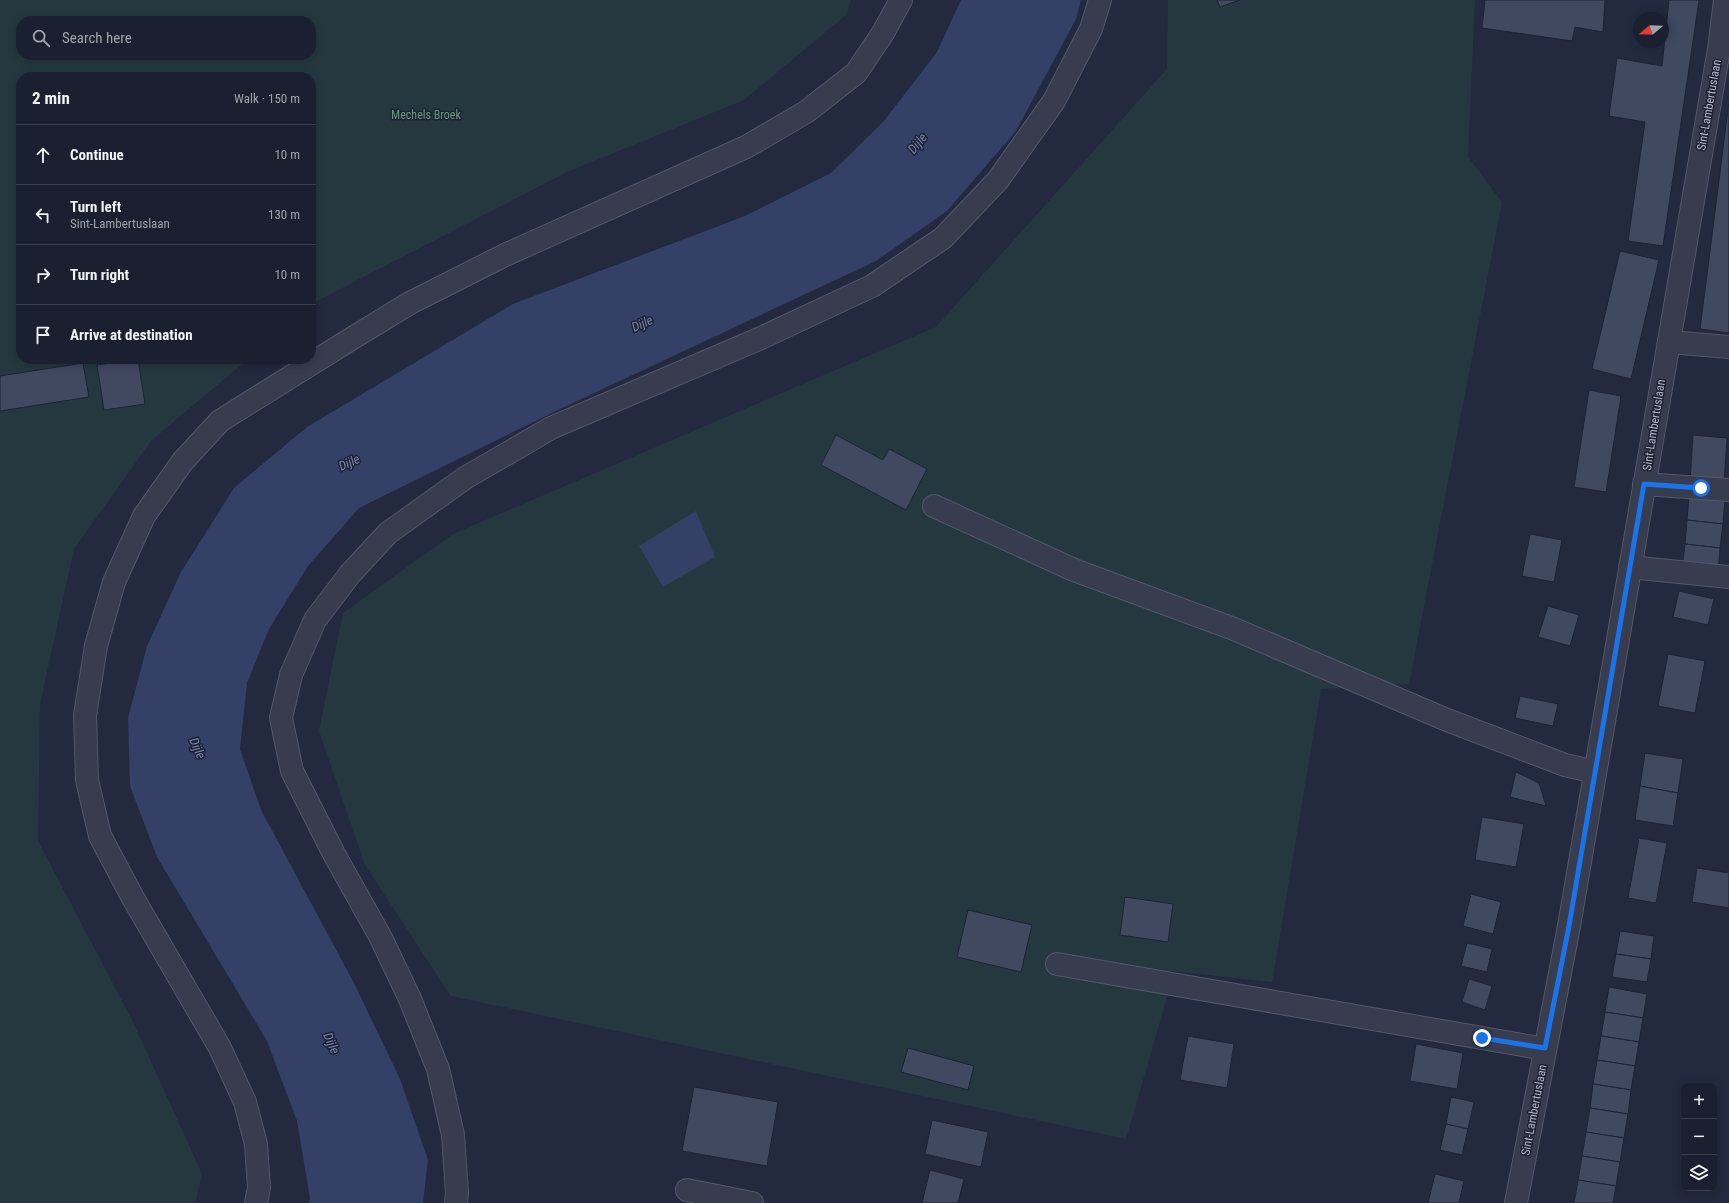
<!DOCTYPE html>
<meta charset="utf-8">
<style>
body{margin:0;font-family:"Roboto Condensed",sans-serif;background:#232837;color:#f1f3f6}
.controls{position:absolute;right:12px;bottom:12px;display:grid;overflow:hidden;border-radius:8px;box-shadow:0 2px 10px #0003}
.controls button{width:36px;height:36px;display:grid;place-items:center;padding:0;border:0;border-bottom:1px solid #383e4b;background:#1a202f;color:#f1f3f6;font:20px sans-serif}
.compass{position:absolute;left:1633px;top:12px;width:36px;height:36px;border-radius:50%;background:#1a202f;box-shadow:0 2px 10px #0003;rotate:251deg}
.stop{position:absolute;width:12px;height:12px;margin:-9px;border:3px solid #1a73e8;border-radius:50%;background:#fff}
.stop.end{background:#1a73e8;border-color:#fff;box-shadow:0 1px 4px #0008}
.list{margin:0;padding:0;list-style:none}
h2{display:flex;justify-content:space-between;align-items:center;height:52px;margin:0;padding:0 16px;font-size:17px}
h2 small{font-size:13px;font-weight:400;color:#9fa3aa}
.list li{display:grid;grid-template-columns:26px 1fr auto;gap:12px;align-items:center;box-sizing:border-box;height:60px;padding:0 16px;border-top:1px solid #383e4b}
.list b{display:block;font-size:15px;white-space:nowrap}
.list p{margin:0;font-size:13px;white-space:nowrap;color:#9fa3aa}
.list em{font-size:13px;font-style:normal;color:#9fa3aa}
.icon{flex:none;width:22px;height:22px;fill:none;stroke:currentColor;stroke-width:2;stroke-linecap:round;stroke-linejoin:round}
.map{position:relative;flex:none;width:1729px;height:1203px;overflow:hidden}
.search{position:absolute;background:#1a202f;box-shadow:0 2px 10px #0003;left:16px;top:16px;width:300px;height:44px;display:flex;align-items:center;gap:10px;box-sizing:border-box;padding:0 14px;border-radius:16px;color:#9fa3aa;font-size:15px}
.panel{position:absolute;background:#1a202f;box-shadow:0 2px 10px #0003;left:16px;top:72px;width:300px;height:292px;border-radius:16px}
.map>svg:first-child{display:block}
</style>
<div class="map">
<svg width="1729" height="1203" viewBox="0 0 1729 1203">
<rect width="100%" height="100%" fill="#232a3f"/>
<g fill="#253840" fill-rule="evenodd">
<path d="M0,0H851L846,15L744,100L567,172L317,301L311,306V77H21V359H248L151,441L74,549L40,704L38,841L133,1022L202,1174L195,1203H0ZM21,21H311V55H21Z"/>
<path d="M1168,0H1475L1468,157L1502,202L1409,684L1321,689L1272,982L1171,971L1168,994L1126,1139L451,996L365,865L319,731L343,613L453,534L936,327L1167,69Z"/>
</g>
<g fill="#344065">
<path d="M961,0H1081L1076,19L1016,131L947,211L876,261L562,408L359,508L308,566L269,629L247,683L240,749L261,810L354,983L400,1079L428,1160L423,1203H309L310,1198L297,1121L267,1041L157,857L130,786L128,718L147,646L181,572L234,488L307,427L513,304L745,216L831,173L884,121L937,52Z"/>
<path d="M696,511L715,557L663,587L639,546Z"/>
</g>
<g fill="#414961" stroke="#1e2436">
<path d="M1217,0H1240L1220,7Z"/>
<path d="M1485,0H1605L1603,32L1575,27L1572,41L1482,28Z"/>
<path d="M1669,0H1699L1663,246L1628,241L1645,122L1609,116L1617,58L1662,66Z"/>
<path d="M1729,102V333L1700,329Z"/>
<path d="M1620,251L1659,260L1631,379L1592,369Z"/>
<path d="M138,359L145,404L104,410L97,365Z"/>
<path d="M83,363L89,397L0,411V376Z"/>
<path d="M1589,390L1621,396L1606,492L1574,487Z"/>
<path d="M836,435L883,460L889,449L927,469L906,510L821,465Z"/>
<path d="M1693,435L1727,438L1724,484L1690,482Z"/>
<path d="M1689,496L1725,500L1723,524L1687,520Z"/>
<path d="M1687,520L1723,524L1720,548L1685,544Z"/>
<path d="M1530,534L1562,540L1554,582L1522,576Z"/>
<path d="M1685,544L1720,548L1718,572L1682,568Z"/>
<path d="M1679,591L1714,599L1708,625L1673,617Z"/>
<path d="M1548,606L1579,615L1570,646L1538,637Z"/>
<path d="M1668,654L1705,661L1695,713L1658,706Z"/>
<path d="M1520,696L1558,704L1553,726L1515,718Z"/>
<path d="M1645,753L1683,759L1678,793L1640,786Z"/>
<path d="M1516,772L1539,783L1546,806L1510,797Z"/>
<path d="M1640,786L1678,793L1673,826L1635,820Z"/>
<path d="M1482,817L1524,824L1516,867L1475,860Z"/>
<path d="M1639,838L1667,843L1656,903L1628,898Z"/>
<path d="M1697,868L1729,873V908L1692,902Z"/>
<path d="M1471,894L1501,902L1493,934L1463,926Z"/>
<path d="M1125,897L1173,904L1168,942L1120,935Z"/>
<path d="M968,910L1032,925L1021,972L957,957Z"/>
<path d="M1620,931L1654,936L1651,959L1616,954Z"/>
<path d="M1467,943L1492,949L1487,972L1461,966Z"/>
<path d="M1616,954L1651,959L1647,982L1612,977Z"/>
<path d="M1469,979L1492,986L1485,1010L1462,1002Z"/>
<path d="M1609,987L1647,994L1643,1018L1605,1012Z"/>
<path d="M1605,1012L1643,1018L1639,1042L1601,1036Z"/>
<path d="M1188,1036L1234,1044L1227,1088L1180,1080Z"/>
<path d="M1601,1036L1639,1042L1635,1066L1597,1060Z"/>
<path d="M1416,1044L1463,1053L1457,1089L1410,1081Z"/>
<path d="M908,1048L974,1066L968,1090L901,1072Z"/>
<path d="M1597,1060L1635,1066L1631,1090L1593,1084Z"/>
<path d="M1593,1084L1631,1090L1628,1114L1590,1108Z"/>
<path d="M694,1087L778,1102L767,1166L682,1151Z"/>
<path d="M1451,1097L1474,1102L1468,1129L1446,1124Z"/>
<path d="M1590,1108L1628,1114L1624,1138L1586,1132Z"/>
<path d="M932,1120L988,1132L981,1167L925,1154Z"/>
<path d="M1446,1124L1468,1129L1462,1155L1440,1150Z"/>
<path d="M1586,1132L1624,1138L1620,1162L1582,1156Z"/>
<path d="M1582,1156L1620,1162L1616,1186L1578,1180Z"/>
<path d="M930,1170L964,1179L958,1203H922Z"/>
<path d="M1435,1174L1464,1181L1459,1203H1428Z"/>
<path d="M1578,1180L1616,1186L1613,1203H1574Z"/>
</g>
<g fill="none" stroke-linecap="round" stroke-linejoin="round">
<g stroke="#52586a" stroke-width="24">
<g id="minor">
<path d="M1669,342L1729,347"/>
<path d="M1644,484L1729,490"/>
<path d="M934,506L1074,570L1234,629L1447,720L1565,765L1595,772"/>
<path d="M1630,567L1729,577"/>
<path d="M1057,964L1545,1049"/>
<path d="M687,1190L752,1203"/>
<path d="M256,1203L259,1188L256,1144L245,1102L220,1048L133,898L100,836L87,780L85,715L96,646L114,582L144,516L183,461L220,421L351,339L410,303L505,255L746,147L806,112L856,73L883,33L901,0"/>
<path d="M456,1203L457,1193L453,1135L438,1069L410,999L381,938L334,854L292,771L281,718L291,675L315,620L350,574L388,533L465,478L551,428L761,338L872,286L943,238L998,180L1054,101L1091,29L1100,0"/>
<path d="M1516,1203L1569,926L1719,49L1725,0"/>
</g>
</g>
<use href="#minor" stroke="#373d4f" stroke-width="22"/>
</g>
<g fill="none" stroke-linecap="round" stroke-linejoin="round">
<path stroke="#1a73e8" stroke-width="5" d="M1482,1038L1545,1048L1569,926L1644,484L1701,488"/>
</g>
<g text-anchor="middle" stroke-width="3" stroke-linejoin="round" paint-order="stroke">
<g font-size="12" fill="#b3b8ca" stroke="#1c2234">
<text transform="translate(1709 105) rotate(-80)" y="4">Sint-Lambertuslaan</text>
<text transform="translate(1654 425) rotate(-81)" y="4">Sint-Lambertuslaan</text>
<text transform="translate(1534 1110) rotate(-79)" y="4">Sint-Lambertuslaan</text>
</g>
<g font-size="12" fill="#689c7d" stroke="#1c2234">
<text x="426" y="119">Mechels Broek</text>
</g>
<g font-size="13" font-style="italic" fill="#7988b3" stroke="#1c2234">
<text transform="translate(917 143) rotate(-51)" y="5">Dijle</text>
<text transform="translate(642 323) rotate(-25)" y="5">Dijle</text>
<text transform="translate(349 462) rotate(-25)" y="5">Dijle</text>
<text transform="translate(198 748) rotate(66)" y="5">Dijle</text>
<text transform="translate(332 1043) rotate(66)" y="5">Dijle</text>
</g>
</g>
</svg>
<div class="controls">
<button>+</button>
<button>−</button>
<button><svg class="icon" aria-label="layers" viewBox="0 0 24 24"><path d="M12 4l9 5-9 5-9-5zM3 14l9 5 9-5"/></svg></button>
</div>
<svg class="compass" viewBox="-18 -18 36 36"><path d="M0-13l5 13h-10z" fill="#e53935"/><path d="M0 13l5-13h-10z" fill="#9fa3aa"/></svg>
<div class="stop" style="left:1701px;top:488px"></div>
<div class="stop end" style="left:1482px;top:1038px"></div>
<div class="search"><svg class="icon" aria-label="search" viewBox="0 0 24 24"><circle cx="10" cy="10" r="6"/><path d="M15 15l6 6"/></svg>Search here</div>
<section class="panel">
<h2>2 min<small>Walk · 150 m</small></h2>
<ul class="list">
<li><svg class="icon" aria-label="ahead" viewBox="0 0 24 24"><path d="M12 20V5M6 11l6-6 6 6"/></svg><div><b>Continue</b></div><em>10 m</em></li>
<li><svg class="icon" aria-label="left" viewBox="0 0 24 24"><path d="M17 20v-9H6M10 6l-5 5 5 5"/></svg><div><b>Turn left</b><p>Sint-Lambertuslaan</p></div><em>130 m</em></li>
<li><svg class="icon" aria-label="right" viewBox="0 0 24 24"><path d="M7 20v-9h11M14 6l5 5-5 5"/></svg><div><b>Turn right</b></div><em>10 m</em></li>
<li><svg class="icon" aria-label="arrive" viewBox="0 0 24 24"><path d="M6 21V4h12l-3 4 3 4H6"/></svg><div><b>Arrive at destination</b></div></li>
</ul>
</section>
</div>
